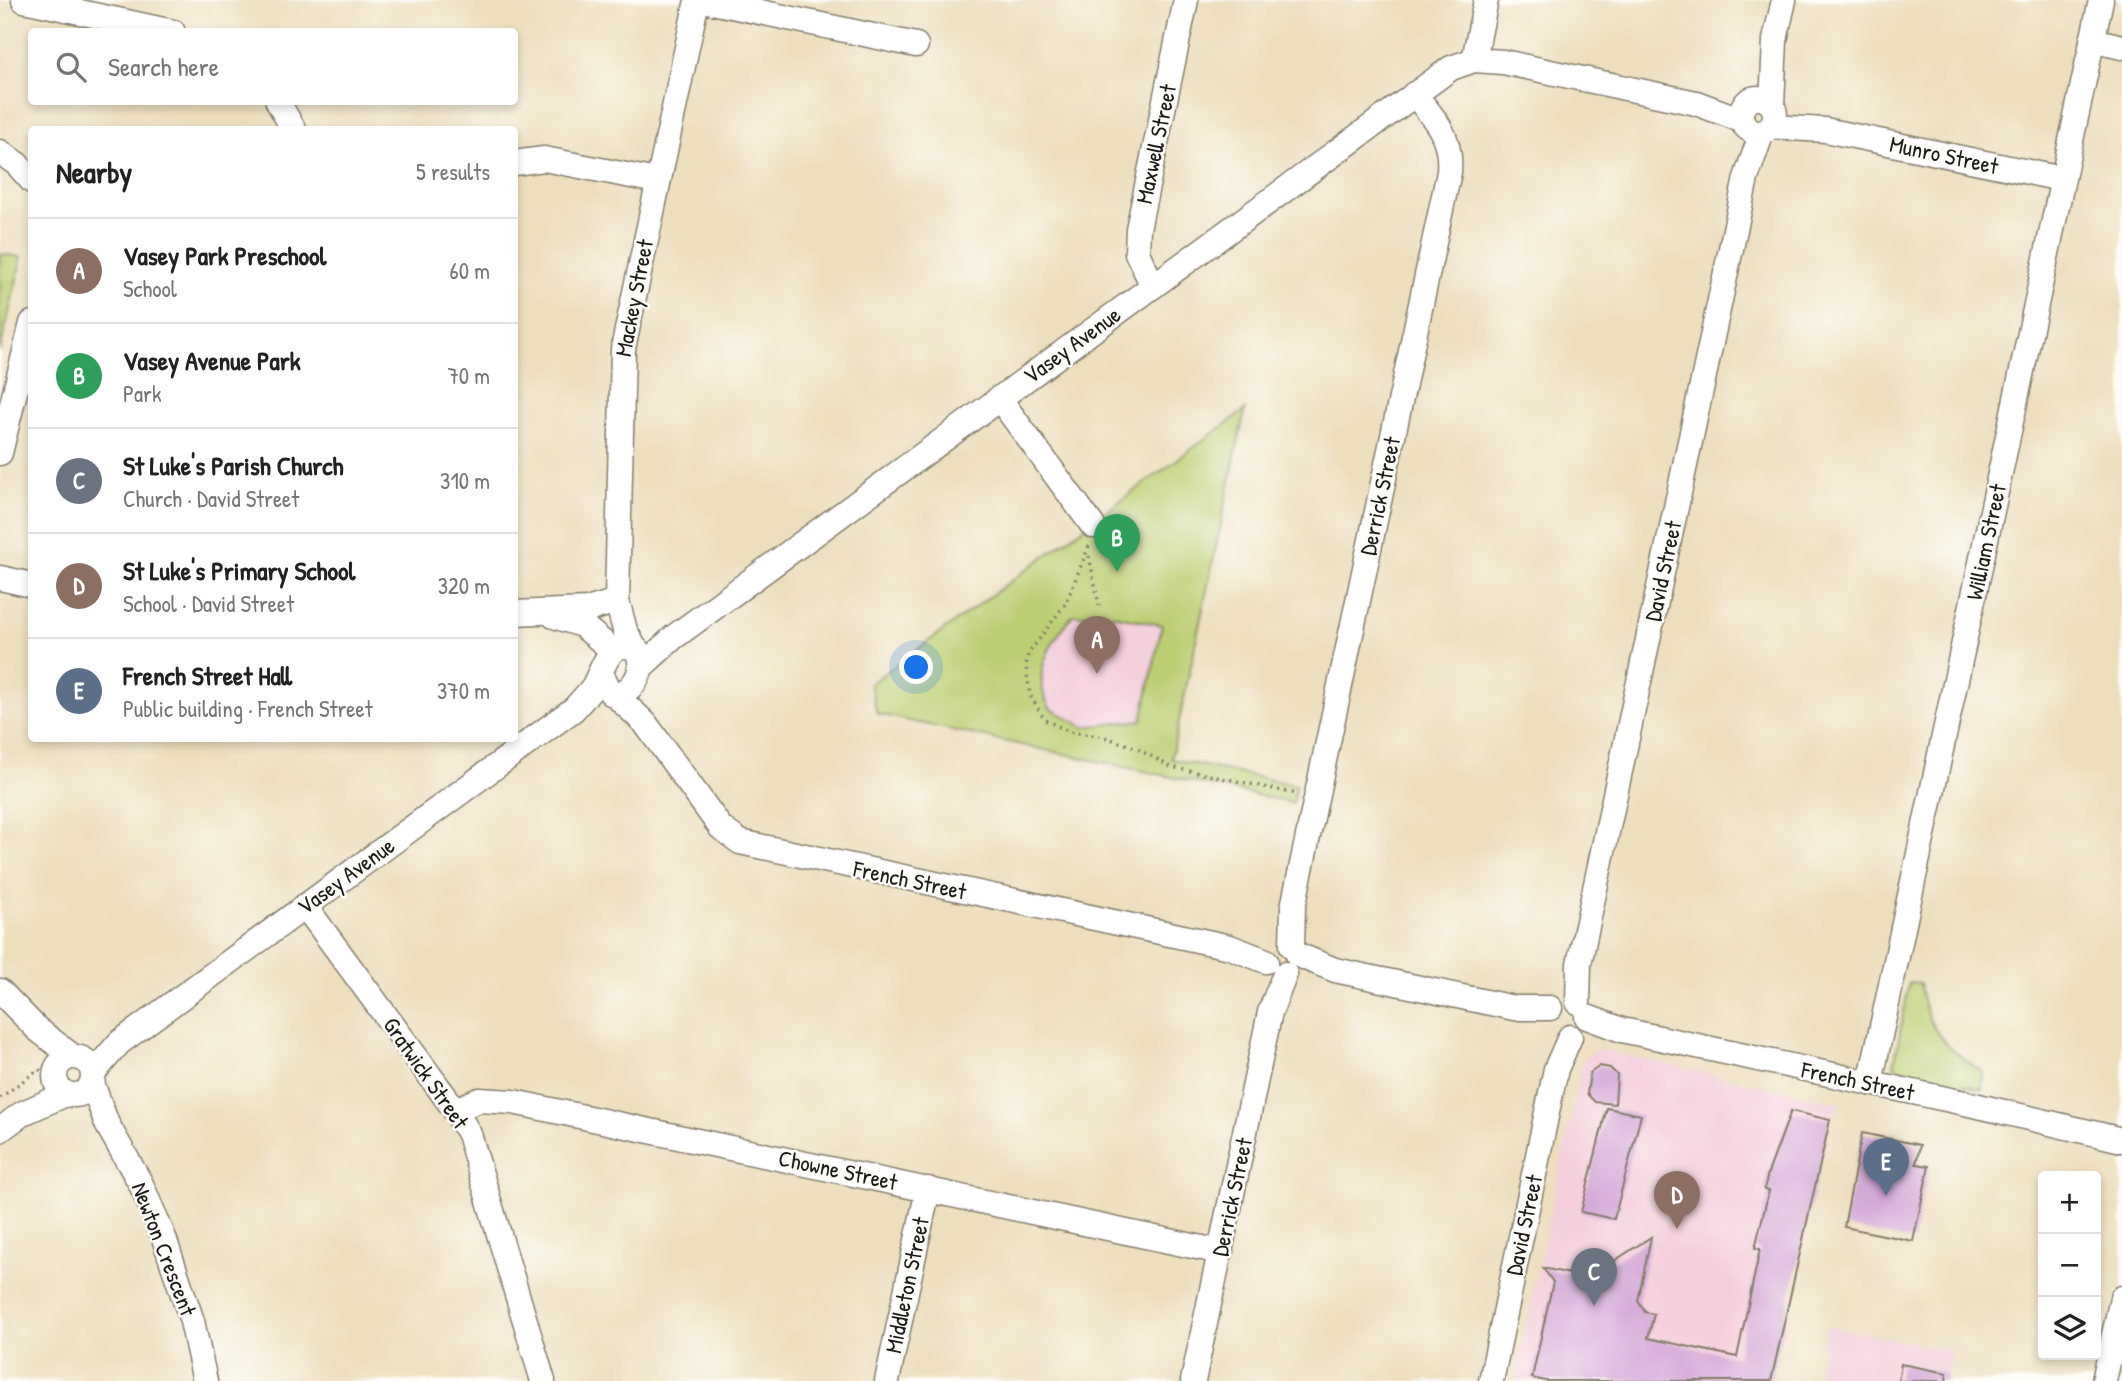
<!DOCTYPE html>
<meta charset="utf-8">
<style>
body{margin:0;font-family:"Patrick Hand",sans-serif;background:#f6f6f6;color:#222}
.controls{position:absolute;right:21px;bottom:21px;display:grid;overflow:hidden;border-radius:7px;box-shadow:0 4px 10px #0003}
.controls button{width:63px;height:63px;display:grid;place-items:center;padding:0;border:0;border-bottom:2px solid #e0e0e0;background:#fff;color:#222;font:35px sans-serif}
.you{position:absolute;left:917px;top:668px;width:24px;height:24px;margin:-18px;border:5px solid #fff;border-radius:50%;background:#1a73e8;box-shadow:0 0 0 10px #1a73e833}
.badge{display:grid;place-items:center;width:46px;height:46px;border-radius:50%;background:#111827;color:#fff;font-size:23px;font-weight:700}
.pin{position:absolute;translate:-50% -58px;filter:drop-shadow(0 2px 4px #0008)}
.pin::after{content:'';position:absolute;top:37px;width:24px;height:21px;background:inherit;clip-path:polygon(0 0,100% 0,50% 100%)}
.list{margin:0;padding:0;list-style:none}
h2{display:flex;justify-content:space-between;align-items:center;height:91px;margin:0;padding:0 28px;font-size:30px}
h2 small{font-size:23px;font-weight:400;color:#767676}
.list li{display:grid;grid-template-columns:46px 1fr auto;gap:21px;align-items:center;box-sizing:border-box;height:105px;padding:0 28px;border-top:2px solid #e0e0e0}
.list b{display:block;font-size:26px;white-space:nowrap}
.list p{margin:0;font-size:23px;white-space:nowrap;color:#767676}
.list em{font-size:23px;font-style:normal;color:#767676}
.icon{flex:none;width:38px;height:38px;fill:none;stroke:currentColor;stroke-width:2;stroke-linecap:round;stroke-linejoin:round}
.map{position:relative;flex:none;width:2122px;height:1381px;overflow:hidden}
.search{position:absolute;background:#fff;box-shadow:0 4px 10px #0003;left:28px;top:28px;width:490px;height:77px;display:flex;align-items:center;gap:18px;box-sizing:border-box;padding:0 24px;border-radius:7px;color:#767676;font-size:26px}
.panel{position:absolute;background:#fff;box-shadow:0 4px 10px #0003;left:28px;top:126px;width:490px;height:616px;border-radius:7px}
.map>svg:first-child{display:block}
</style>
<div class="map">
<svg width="2122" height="1381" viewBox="0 0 2122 1381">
<rect width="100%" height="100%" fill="#fdfcf7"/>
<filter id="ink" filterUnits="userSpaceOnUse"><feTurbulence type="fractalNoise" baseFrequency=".0143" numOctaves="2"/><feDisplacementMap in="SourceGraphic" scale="14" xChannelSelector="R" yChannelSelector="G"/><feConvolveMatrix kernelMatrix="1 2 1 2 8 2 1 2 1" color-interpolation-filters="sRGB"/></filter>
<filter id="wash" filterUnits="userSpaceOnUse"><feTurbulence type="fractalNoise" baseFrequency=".00686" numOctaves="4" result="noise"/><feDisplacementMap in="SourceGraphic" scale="28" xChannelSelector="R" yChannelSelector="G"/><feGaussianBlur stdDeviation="1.57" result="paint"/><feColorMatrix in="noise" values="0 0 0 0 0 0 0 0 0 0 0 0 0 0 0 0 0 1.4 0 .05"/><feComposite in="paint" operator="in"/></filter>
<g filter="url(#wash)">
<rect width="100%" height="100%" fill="#eddebc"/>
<g fill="#f4cfdc">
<path d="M1072,615H1113L1163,625L1142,721L1084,727L1050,708L1042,686L1045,653Z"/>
<path d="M1598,1049L1839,1103L1830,1120L1771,1381H1514L1583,1060Z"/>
<path d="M1826,1326L1951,1351L1945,1381H1816Z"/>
</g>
<g fill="#bcce72" stroke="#6c7547" stroke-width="2" fill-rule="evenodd">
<path d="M0,254L22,257L0,351Z"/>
<path d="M1245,410L1171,759L1296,785L1293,803L877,714L870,684ZM1073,615H1113L1162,625L1142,720L1084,727L1050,708C1029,673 1051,642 1073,615Z"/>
<path d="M1909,982L1920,983C1925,1030 1946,1047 1983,1072L1982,1089L1900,1073L1894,1065Z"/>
</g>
<g id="blocks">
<g fill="#d4a9d8">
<path d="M1600,1066L1610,1068L1617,1075L1615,1104L1595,1102L1587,1094L1590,1073Z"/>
<path d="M1607,1108L1641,1115L1614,1219L1581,1212Z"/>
<path d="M1791,1111L1830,1120L1771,1381H1545L1532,1378L1553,1282L1543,1268L1588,1278L1651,1237L1638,1301L1645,1312L1654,1314L1648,1338L1737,1357L1760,1249L1755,1248L1769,1191L1764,1190L1768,1173Z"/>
<path d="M1862,1133L1920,1145L1916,1164L1929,1166L1913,1241L1844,1227Z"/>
<path d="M1901,1364L1947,1373L1946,1381H1898Z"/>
</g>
</g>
</g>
<g filter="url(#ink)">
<use href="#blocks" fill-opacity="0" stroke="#847d6c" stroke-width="2"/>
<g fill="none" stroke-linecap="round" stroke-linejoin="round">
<g stroke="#847d6c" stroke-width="27">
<g id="minor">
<path d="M24,0L173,32"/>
<path d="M703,0L916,45"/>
<path d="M2092,40L2122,47"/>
<path d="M1474,60L1486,0"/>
<circle cx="1758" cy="115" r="17"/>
<path d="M278,102L294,130"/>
<path d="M1772,105L1775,40L1784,0"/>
<path d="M1771,127L1825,130L2062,179"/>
<path d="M0,152L17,164L32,181"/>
<path d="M514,163L544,159L657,181"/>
<path d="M1153,286L1137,253L1138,229L1186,0"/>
<path d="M999,398L1093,526"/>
<path d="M0,453L32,323"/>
<path d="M0,578L32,585"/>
<path d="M514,613L587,610L617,601"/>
<path d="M554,616L582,625L605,644"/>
<path d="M634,647L625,630L617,601L623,349L697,0"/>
<path d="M640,668L674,637L1451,68L1474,60L1503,62L1696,103L1742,120"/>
<path d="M616,696L645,723L721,828L740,842L1230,947L1266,961"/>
<path d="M305,906L455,1110L469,1134L543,1381"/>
<path d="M1292,946L1293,907L1449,172C1452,137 1436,120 1414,94"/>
<path d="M1298,955L1335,970L1514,1008H1550"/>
<path d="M0,991L37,1029L72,1056"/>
<path d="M1578,1002L1579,964L1746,178L1762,132"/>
<path d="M1587,1017L1622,1030L1974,1105L2122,1140"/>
<circle cx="74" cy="1076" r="19"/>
<path d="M94,1072L119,1043L574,709C580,702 587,695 593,687C603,671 609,634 637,650C646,670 636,688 616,696L611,693L601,673"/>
<path d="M92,1083L107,1124L141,1184L164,1238L192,1321L205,1381"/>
<path d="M1870,1083L2101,0"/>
<path d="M455,1110L479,1100L513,1102L1221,1252"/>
<path d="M0,1130L23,1113L66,1094"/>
<path d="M887,1381L928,1189"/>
<path d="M1193,1381L1270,1012L1285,974"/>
<path d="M1491,1381L1556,1069L1570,1037"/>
<path d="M2104,1381L2122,1298"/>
</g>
</g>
<g stroke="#847d6c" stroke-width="3.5" stroke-dasharray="2 5" stroke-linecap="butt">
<path d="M1089,546L1066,603L1028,654L1026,666L1030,695L1045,720L1070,732L1105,737L1134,747L1171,767L1297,794"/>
<path d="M1089,556L1100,610"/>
<path d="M0,1098L39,1069L47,1079"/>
</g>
<use href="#minor" stroke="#fff" stroke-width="24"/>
</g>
</g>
<g text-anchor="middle" stroke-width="5" stroke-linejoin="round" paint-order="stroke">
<g font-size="23" fill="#1c1c1c" stroke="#fdfcf7">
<text transform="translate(1156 144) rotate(-78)" y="8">Maxwell Street</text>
<text transform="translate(1944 155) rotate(12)" y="8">Munro Street</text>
<text transform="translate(634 298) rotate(-79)" y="8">Mackey Street</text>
<text transform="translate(1072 345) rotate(-36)" y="8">Vasey Avenue</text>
<text transform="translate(1380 496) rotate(-78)" y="8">Derrick Street</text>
<text transform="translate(1986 542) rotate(-78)" y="8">William Street</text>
<text transform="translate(1663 571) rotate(-78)" y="8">David Street</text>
<text transform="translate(346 876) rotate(-36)" y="8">Vasey Avenue</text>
<text transform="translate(910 880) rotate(12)" y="8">French Street</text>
<text transform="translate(426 1073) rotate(55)" y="8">Gratwick Street</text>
<text transform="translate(1858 1081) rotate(12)" y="8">French Street</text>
<text transform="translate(838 1170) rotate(12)" y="8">Chowne Street</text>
<text transform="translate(1232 1197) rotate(-78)" y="8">Derrick Street</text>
<text transform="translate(1524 1225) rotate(-78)" y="8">David Street</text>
<text transform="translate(164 1249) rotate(69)" y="8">Newton Crescent</text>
<text transform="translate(907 1285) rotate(-78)" y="8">Middleton Street</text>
</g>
</g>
</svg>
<div class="controls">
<button>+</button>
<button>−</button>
<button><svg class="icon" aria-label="layers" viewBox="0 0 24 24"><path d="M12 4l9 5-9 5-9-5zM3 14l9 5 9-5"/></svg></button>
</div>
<div class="you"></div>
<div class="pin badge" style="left:1097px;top:674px;background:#8d6e63">A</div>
<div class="pin badge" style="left:1117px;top:572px;background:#2e9e5b">B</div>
<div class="pin badge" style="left:1594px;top:1306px;background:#6b7280">C</div>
<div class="pin badge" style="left:1677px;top:1229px;background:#8d6e63">D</div>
<div class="pin badge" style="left:1886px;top:1196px;background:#5c6f8a">E</div>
<div class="search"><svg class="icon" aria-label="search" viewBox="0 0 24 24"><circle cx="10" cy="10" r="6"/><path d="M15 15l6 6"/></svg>Search here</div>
<section class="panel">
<h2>Nearby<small>5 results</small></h2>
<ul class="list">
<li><span class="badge" style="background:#8d6e63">A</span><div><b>Vasey Park Preschool</b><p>School</p></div><em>60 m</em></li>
<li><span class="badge" style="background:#2e9e5b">B</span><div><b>Vasey Avenue Park</b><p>Park</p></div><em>70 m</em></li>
<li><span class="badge" style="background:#6b7280">C</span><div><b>St Luke's Parish Church</b><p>Church · David Street</p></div><em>310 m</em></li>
<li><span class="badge" style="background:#8d6e63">D</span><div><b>St Luke's Primary School</b><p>School · David Street</p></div><em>320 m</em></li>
<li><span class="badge" style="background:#5c6f8a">E</span><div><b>French Street Hall</b><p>Public building · French Street</p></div><em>370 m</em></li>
</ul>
</section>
</div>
